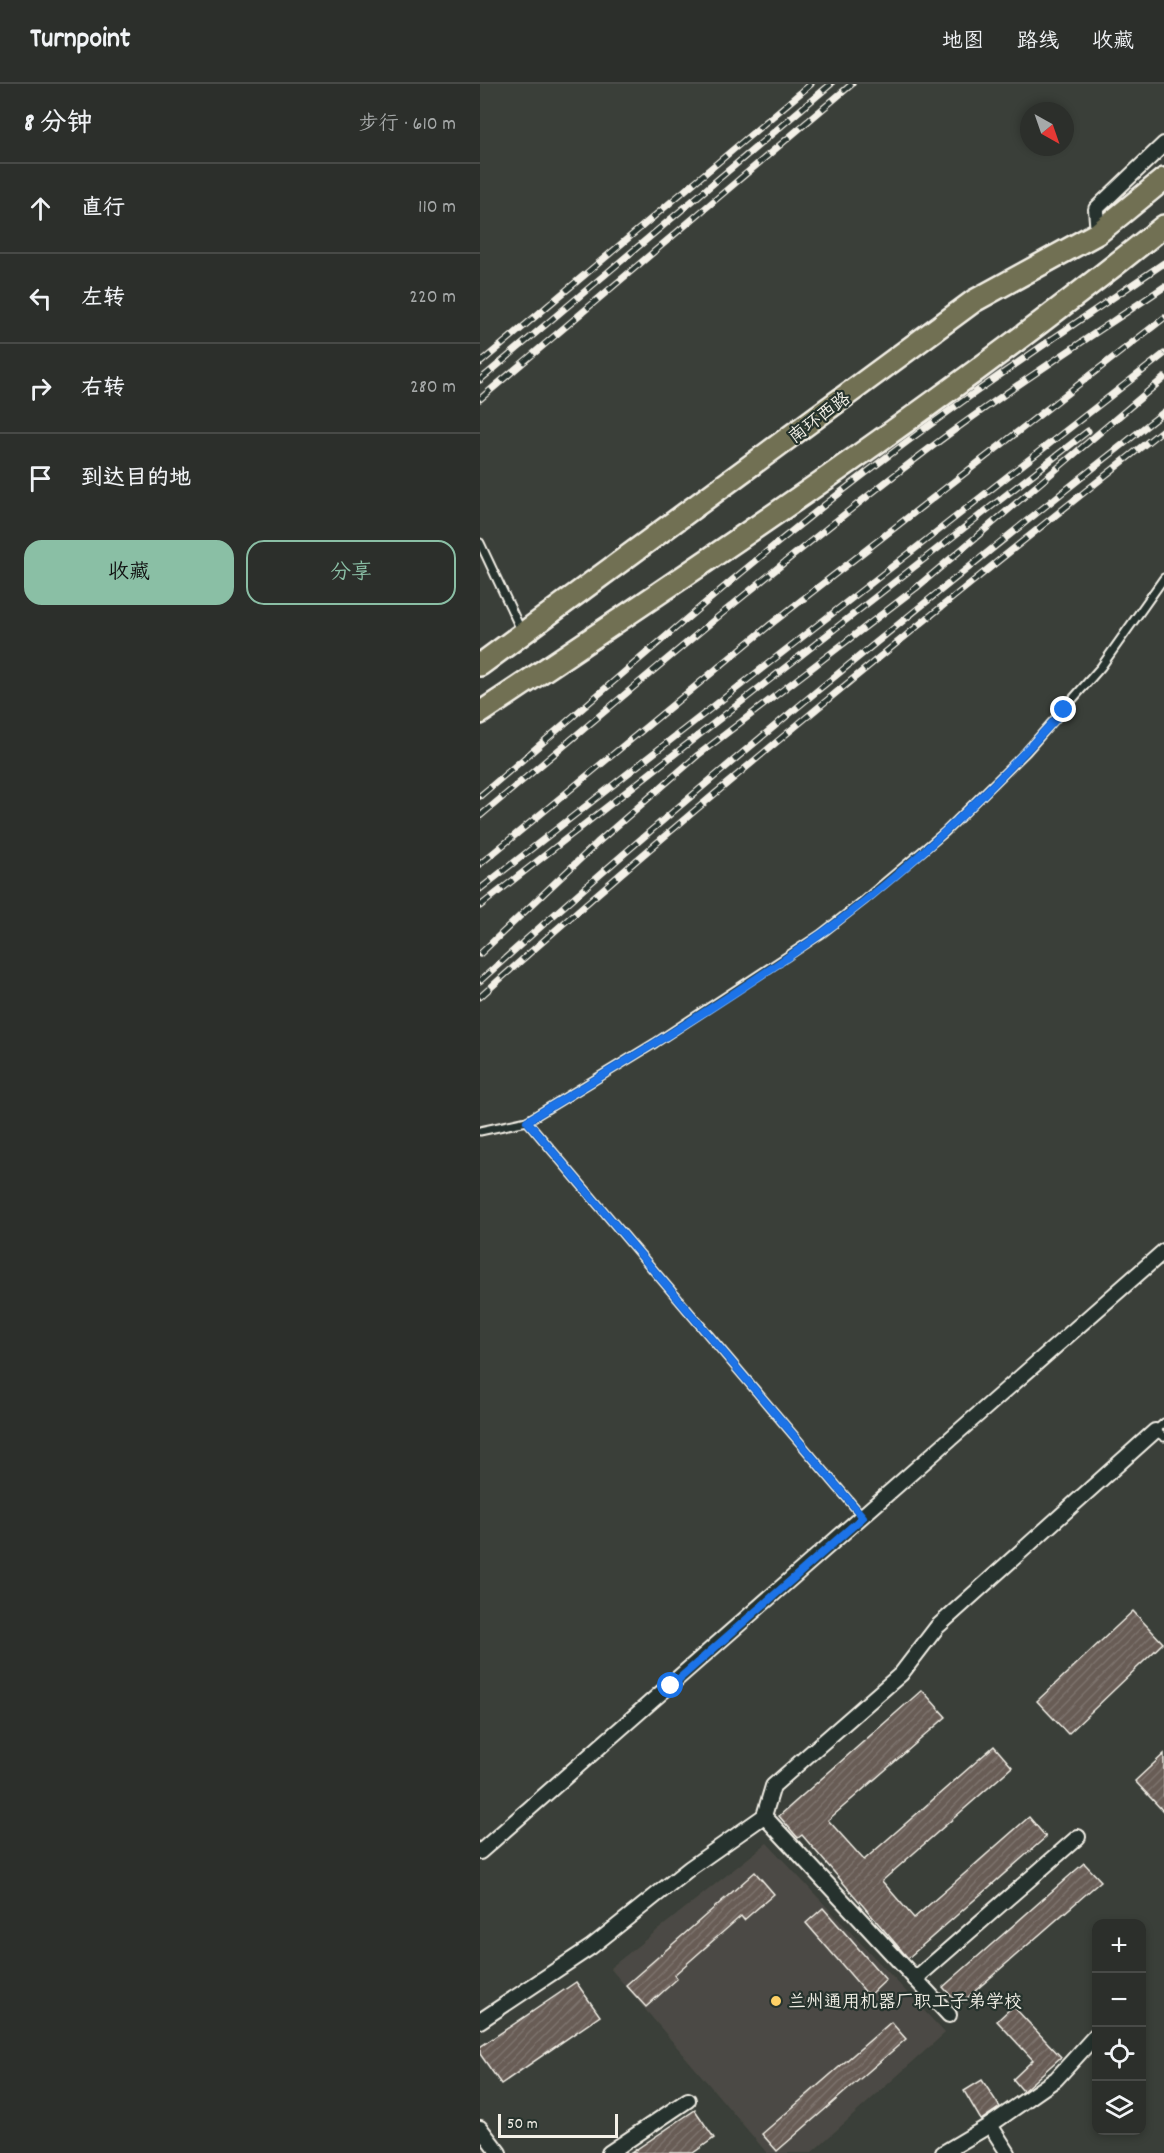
<!DOCTYPE html>
<html lang="zh">
<meta charset="utf-8">
<style>
body{margin:0;font-family:Dekko,"LXGW WenKai TC",sans-serif;background:#343733;color:#f1f3f6}
.controls{position:absolute;right:18px;bottom:18px;display:grid;overflow:hidden;border-radius:12px;box-shadow:0 3px 9px #0003}
.controls button{width:54px;height:54px;display:grid;place-items:center;padding:0;border:0;border-bottom:2px solid #484a47;background:#2c2f2b;color:#f1f3f6;font:30px sans-serif}
.compass{position:absolute;left:540px;top:18px;width:54px;height:54px;border-radius:50%;background:#2c2f2b;box-shadow:0 3px 9px #0003;rotate:140deg}
.scale{position:absolute;left:18px;bottom:15px;width:120px;box-sizing:border-box;padding-left:6px;border:3px solid #f4f1e8;border-top:0;font-size:16px;line-height:21px;white-space:nowrap;color:#f4f1e8;-webkit-text-stroke:4px #26332d;paint-order:stroke}
.stop{position:absolute;width:18px;height:18px;margin:-14px;border:4px solid #1a73e8;border-radius:50%;background:#fff}
.stop.end{background:#1a73e8;border-color:#fff;box-shadow:0 2px 6px #0008}
.list{margin:0;padding:0;list-style:none}
h2{display:flex;justify-content:space-between;align-items:center;height:78px;margin:0;padding:0 24px;font-size:26px}
h2 small{font-size:20px;font-weight:400;color:#a6a9a9}
.list li{display:grid;grid-template-columns:39px 1fr auto;gap:18px;align-items:center;box-sizing:border-box;height:90px;padding:0 24px;border-top:2px solid #484a47}
.list b{display:block;font-size:22px;white-space:nowrap}
.list em{font-size:20px;font-style:normal;color:#a6a9a9}
.actions{display:flex;gap:12px;padding:18px 24px}
.actions a{flex:1;padding:14px 0;border:2px solid #8abfa5;border-radius:18px;text-align:center;font-size:21px;color:#8abfa5}
.actions .main{background:#8abfa5;color:#111}
.icon{flex:none;width:33px;height:33px;fill:none;stroke:currentColor;stroke-width:2;stroke-linecap:round;stroke-linejoin:round}
.map{position:relative;flex:none;width:684px;height:2069px;overflow:hidden}
header{display:flex;align-items:center;gap:36px;box-sizing:border-box;height:84px;padding:0 30px;background:#2c2f2b;border-bottom:2px solid #484a47}
header strong{font-size:28px}
nav{display:flex;gap:33px;margin-inline-start:auto;font-size:21px}
main{display:flex}
aside{flex:1;background:#2c2f2b}
.map>svg:first-child{display:block}
</style>
<header>
<strong>Turnpoint</strong>
<nav><a>地图</a><a>路线</a><a>收藏</a></nav>
</header>
<main>
<aside>
<h2>8 分钟<small>步行 · 610 m</small></h2>
<ul class="list">
<li><svg class="icon" aria-label="ahead" viewBox="0 0 24 24"><path d="M12 20V5M6 11l6-6 6 6"/></svg><div><b>直行</b></div><em>110 m</em></li>
<li><svg class="icon" aria-label="left" viewBox="0 0 24 24"><path d="M17 20v-9H6M10 6l-5 5 5 5"/></svg><div><b>左转</b></div><em>220 m</em></li>
<li><svg class="icon" aria-label="right" viewBox="0 0 24 24"><path d="M7 20v-9h11M14 6l5 5-5 5"/></svg><div><b>右转</b></div><em>280 m</em></li>
<li><svg class="icon" aria-label="arrive" viewBox="0 0 24 24"><path d="M6 21V4h12l-3 4 3 4H6"/></svg><div><b>到达目的地</b></div></li>
</ul>
<div class="actions"><a class="main">收藏</a><a>分享</a></div>
</aside>
<div class="map">
<svg width="684" height="2069" viewBox="0 0 684 2069">
<defs>
<pattern id="building-hatch" width="6" height="6" patternUnits="userSpaceOnUse" patternTransform="scale(1.5)"><rect width="6" height="6" fill="#675b55"/><path d="M-1 1l2-2M0 6l6-6M5 7l2-2" fill="none" stroke="#7d736d"/></pattern>
</defs>
<rect width="100%" height="100%" fill="#3a3f39"/>
<filter id="ink" filterUnits="userSpaceOnUse"><feTurbulence type="fractalNoise" baseFrequency=".0167" numOctaves="2"/><feDisplacementMap in="SourceGraphic" scale="12" xChannelSelector="R" yChannelSelector="G"/><feConvolveMatrix kernelMatrix="1 2 1 2 8 2 1 2 1" color-interpolation-filters="sRGB"/></filter>
<g filter="url(#ink)">
<path fill="#4b4a44" d="M287,1759L465,1949L331,2069H287L130,1884Z"/>
<g fill="url(#building-hatch)" stroke="#f4f1e8" stroke-width="1.5">
<path d="M653,1527L683,1559L588,1650L557,1617Z"/>
<path d="M442,1606L466,1633L348,1736L384,1776L514,1662L532,1683L402,1797L434,1834L549,1733L566,1753L428,1874L322,1751L318,1754L299,1732Z"/>
<path d="M684,1670V1728L655,1697Z"/>
<path d="M604,1779L621,1797L479,1921L463,1903Z"/>
<path d="M275,1788L294,1810L264,1836L261,1832L194,1891L197,1895L166,1923L146,1901Z"/>
<path d="M343,1824L406,1896L389,1912L326,1839Z"/>
<path d="M96,1898L120,1932L21,2000L0,1970V1963Z"/>
<path d="M533,1922L581,1973L543,2007L533,1995L553,1976L517,1937Z"/>
<path d="M411,1938L426,1955L297,2067L282,2050Z"/>
<path d="M502,1996L520,2023L501,2036L484,2007Z"/>
<path d="M215,2026L234,2054L213,2069H151Z"/>
</g>
<g fill="none" stroke-linecap="round" stroke-linejoin="round">
<g stroke="#f4f1e8" stroke-width="11">
<g id="service">
<path d="M0,459L41,546"/>
<path d="M47,1037L383,1433"/>
<path d="M0,1047L47,1037L175,959L341,850L383,817L465,748L546,668L621,583L684,494"/>
<path d="M684,1339L675,1347L684,1353"/>
</g>
</g>
<g stroke="#f4f1e8" stroke-width="18">
<g id="minor">
<path d="M618,149L616,125L684,60"/>
<path d="M284,1732L293,1702L421,1590L457,1543L675,1347"/>
<path d="M0,1768L684,1167"/>
<path d="M435,1895L598,1753"/>
<path d="M0,1937L111,1863L210,1784L284,1732L469,1931"/>
<path d="M510,2041L576,1995L616,1951"/>
<path d="M0,2044L19,2069"/>
<path d="M129,2069L208,2016"/>
<path d="M463,2069L510,2041L528,2069"/>
</g>
</g>
<g stroke="#f4f1e8" stroke-width="26">
<g id="trunk">
<path d="M0,581L494,217L618,149L684,95"/>
<path d="M0,629C233,474 466,318 684,142"/>
</g>
</g>
<use href="#service" stroke="#26332d" stroke-width="7"/>
<use href="#minor" stroke="#26332d" stroke-width="14"/>
<use href="#trunk" stroke="#716f52" stroke-width="21"/>
<g stroke="#f4f1e8" stroke-width="7">
<g id="rail">
<path d="M0,279L331,0"/>
<path d="M0,296L351,0"/>
<path d="M0,315L372,0"/>
<path d="M0,712C136,597 269,476 412,369C501,302 593,241 684,179"/>
<path d="M0,732C139,616 276,498 420,387C504,321 595,263 684,203"/>
<path d="M0,780L291,540L684,234"/>
<path d="M0,805L684,270"/>
<path d="M0,822L608,347"/>
<path d="M0,870L117,759L218,671L436,504L684,294"/>
<path d="M0,897C220,698 451,512 684,328"/>
<path d="M0,913C221,716 451,529 684,345"/>
</g>
</g>
<use href="#rail" stroke="#26332d" stroke-width="4.5" stroke-dasharray="14" stroke-linecap="butt"/>
</g>
</g>
<g fill="none" stroke-linecap="round" stroke-linejoin="round" filter="url(#ink)">
<path stroke="#1a73e8" stroke-width="8" d="M191,1602L383,1433L47,1037C146,977 247,917 341,850C431,786 510,707 584,626"/>
</g>
<circle fill="#ffd166" stroke="#26332d" stroke-width="2" cx="296" cy="1917" r="6"/>
<g text-anchor="middle" stroke-width="4.5" stroke-linejoin="round" paint-order="stroke">
<g font-size="18" fill="#f4f1e8" stroke="#26332d">
<text transform="translate(339 333) rotate(-37)" y="6">南环西路</text>
</g>
<g font-size="18" fill="#f4f1e8" stroke="#26332d" text-anchor="start">
<text x="308" y="1923">兰州通用机器厂职工子弟学校</text>
</g>
</g>
</svg>
<div class="controls">
<button>+</button>
<button>−</button>
<button><svg class="icon" aria-label="locate" viewBox="0 0 24 24"><circle cx="12" cy="12" r="6"/><path d="M12 2v4M12 18v4M2 12h4M18 12h4"/></svg></button>
<button><svg class="icon" aria-label="layers" viewBox="0 0 24 24"><path d="M12 4l9 5-9 5-9-5zM3 14l9 5 9-5"/></svg></button>
</div>
<svg class="compass" viewBox="-18 -18 36 36"><path d="M0-13l5 13h-10z" fill="#e53935"/><path d="M0 13l5-13h-10z" fill="#a6a9a9"/></svg>
<div class="scale">50 m</div>
<div class="stop" style="left:191px;top:1602px"></div>
<div class="stop end" style="left:584px;top:626px"></div>
</div>
</main>
